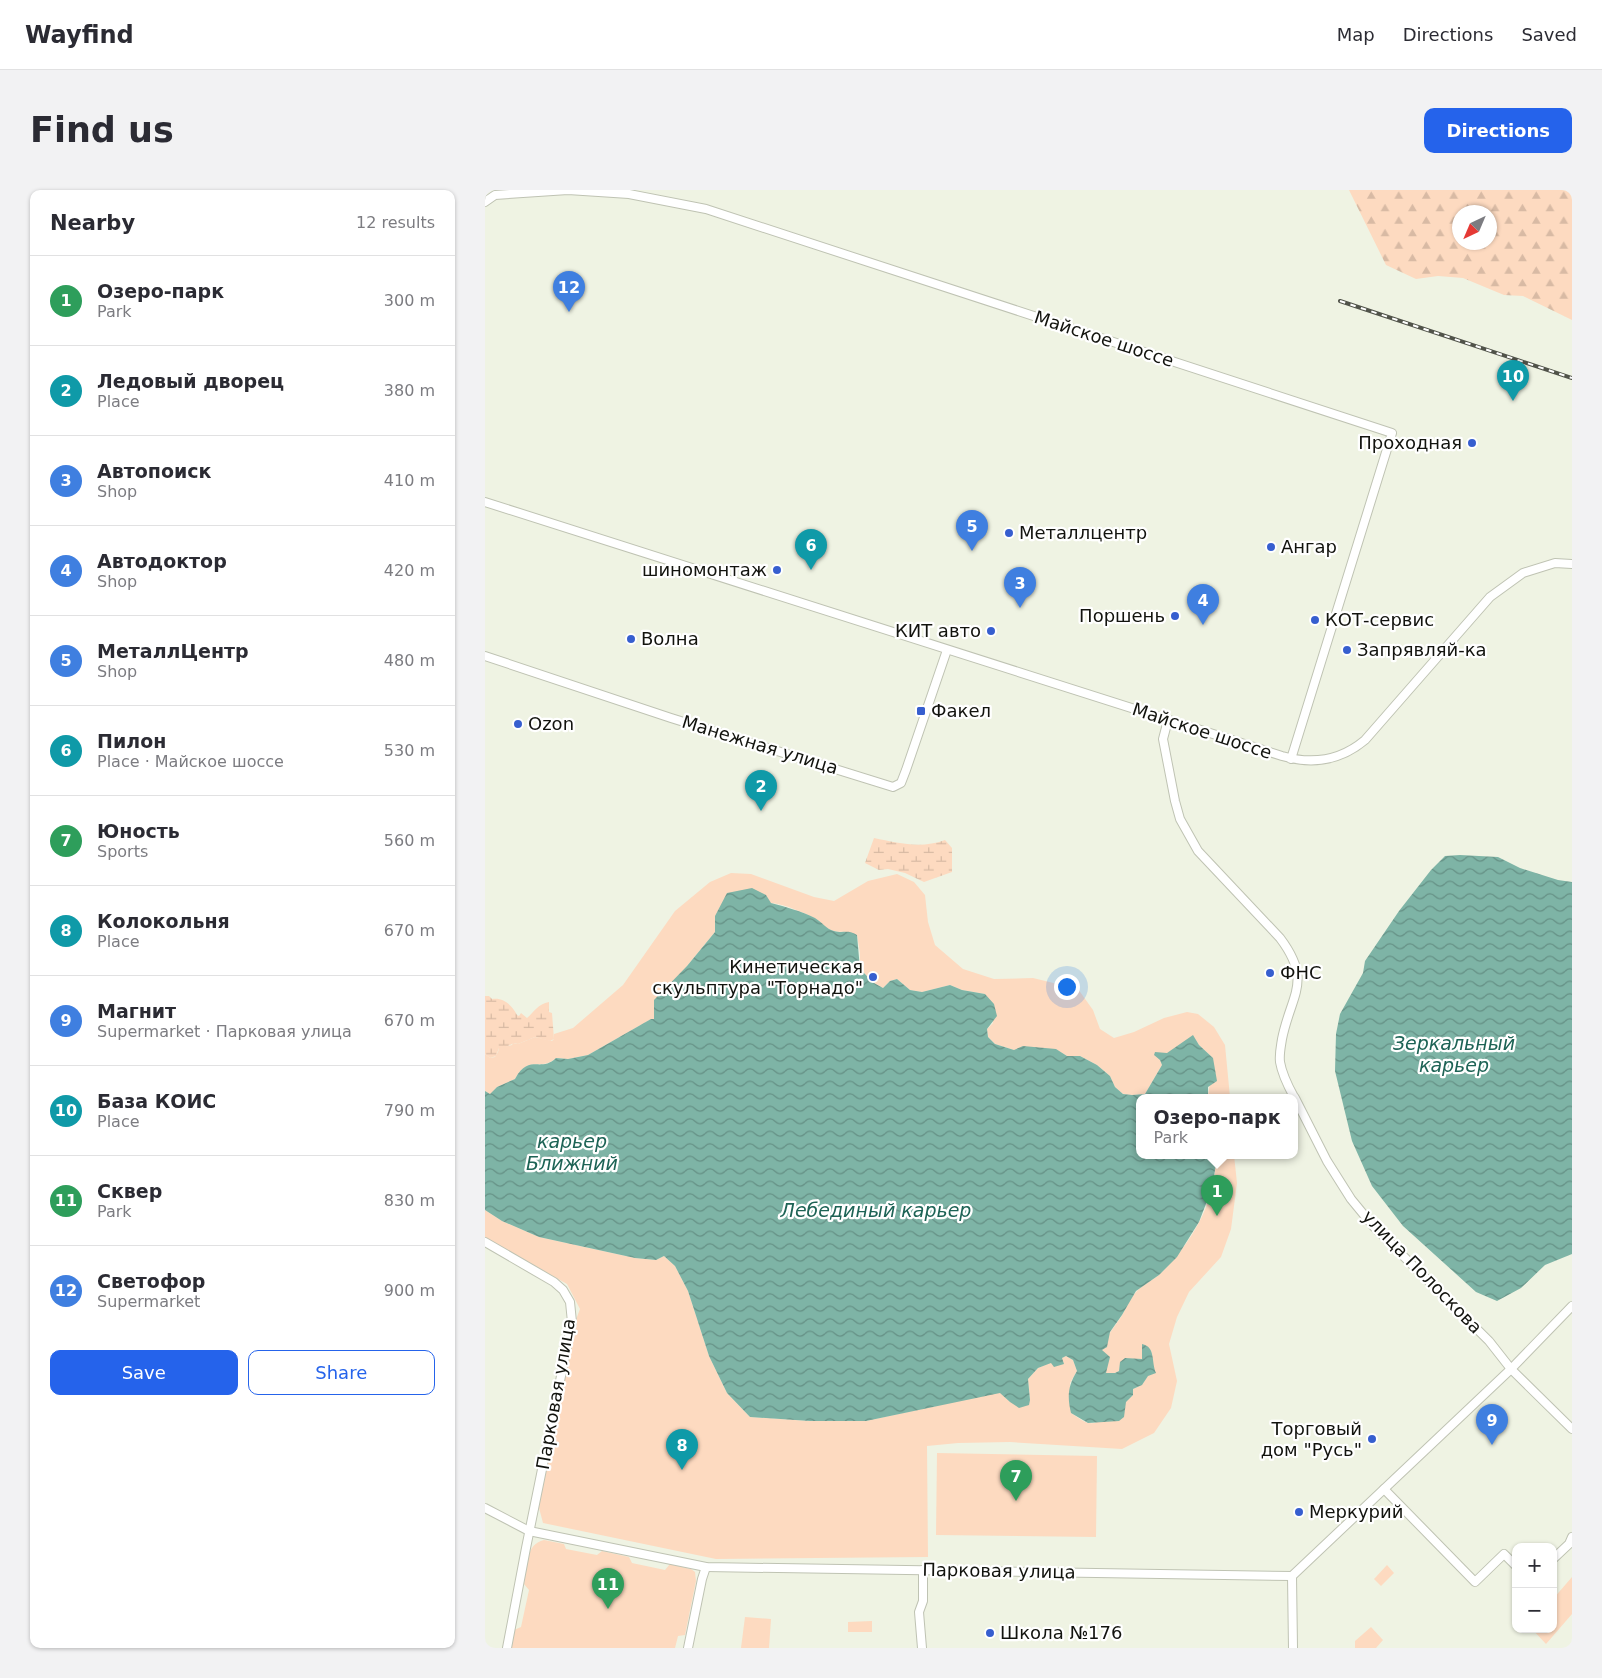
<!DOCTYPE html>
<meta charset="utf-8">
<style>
body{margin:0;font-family:"DejaVu Sans",sans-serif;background:#f2f2f3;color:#2b2b33}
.controls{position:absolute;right:15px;bottom:15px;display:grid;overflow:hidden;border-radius:10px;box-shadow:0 1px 4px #0004}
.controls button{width:45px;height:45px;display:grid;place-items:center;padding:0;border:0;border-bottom:1px solid #e1e1e2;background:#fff;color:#2b2b33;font:25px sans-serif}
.compass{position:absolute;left:967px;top:15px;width:45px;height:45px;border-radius:50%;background:#fff;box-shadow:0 1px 4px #0004;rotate:224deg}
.you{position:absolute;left:581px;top:796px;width:18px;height:18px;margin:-12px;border:4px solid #fff;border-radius:50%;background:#1a73e8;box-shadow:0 0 0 8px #1a73e833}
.badge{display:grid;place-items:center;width:32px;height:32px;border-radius:50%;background:#2563eb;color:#fff;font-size:16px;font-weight:700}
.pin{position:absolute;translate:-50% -41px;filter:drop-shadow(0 1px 2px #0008)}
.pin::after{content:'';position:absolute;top:26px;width:18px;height:15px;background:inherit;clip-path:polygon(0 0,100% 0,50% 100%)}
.popup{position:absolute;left:651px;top:904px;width:162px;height:65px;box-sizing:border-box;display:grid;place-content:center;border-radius:10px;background:#fff;filter:drop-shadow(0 1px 4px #0005);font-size:16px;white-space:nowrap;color:#7c7c81}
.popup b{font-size:19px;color:#2b2b33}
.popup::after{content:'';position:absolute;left:50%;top:100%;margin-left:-10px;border:10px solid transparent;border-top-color:#fff}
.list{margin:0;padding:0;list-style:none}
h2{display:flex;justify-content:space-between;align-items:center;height:65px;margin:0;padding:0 20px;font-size:21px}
h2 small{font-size:16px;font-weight:400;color:#7c7c81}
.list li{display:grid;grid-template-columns:32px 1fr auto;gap:15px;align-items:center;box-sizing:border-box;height:90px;padding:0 20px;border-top:1px solid #e1e1e2}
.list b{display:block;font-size:19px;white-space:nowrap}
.list p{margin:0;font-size:16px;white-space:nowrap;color:#7c7c81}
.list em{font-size:16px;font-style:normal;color:#7c7c81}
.actions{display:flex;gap:10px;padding:15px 20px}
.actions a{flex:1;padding:11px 0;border:1px solid #2563eb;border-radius:10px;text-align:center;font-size:18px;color:#2563eb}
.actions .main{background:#2563eb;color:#fff}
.map{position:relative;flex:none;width:1087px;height:1458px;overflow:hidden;border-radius:10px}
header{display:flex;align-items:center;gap:30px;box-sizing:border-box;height:70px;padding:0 25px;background:#fff;border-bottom:1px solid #e1e1e2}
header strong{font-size:24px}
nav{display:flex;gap:28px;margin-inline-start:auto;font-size:18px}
.intro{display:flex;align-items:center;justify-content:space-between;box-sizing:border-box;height:120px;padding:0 30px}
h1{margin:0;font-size:35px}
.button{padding:12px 22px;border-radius:10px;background:#2563eb;color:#fff;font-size:18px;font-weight:700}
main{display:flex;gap:30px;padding:0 30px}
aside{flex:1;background:#fff;border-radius:10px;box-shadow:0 1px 4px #0004}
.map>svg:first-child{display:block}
</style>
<header>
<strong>Wayfind</strong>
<nav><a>Map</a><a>Directions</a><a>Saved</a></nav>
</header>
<div class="intro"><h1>Find us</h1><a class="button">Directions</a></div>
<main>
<aside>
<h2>Nearby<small>12 results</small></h2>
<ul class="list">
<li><span class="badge" style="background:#2e9e5b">1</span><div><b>Озеро-парк</b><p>Park</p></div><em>300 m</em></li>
<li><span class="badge" style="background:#0f9aa8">2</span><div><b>Ледовый дворец</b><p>Place</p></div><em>380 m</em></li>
<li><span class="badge" style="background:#3f7fe0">3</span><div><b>Автопоиск</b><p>Shop</p></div><em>410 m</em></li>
<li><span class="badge" style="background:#3f7fe0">4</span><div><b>Автодоктор</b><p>Shop</p></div><em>420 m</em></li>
<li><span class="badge" style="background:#3f7fe0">5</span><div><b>МеталлЦентр</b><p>Shop</p></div><em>480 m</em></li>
<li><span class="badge" style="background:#0f9aa8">6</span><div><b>Пилон</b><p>Place · Майское шоссе</p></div><em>530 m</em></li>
<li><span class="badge" style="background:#2e9e5b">7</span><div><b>Юность</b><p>Sports</p></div><em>560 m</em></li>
<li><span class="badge" style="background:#0f9aa8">8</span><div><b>Колокольня</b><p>Place</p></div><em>670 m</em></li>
<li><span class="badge" style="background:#3f7fe0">9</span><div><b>Магнит</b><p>Supermarket · Парковая улица</p></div><em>670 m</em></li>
<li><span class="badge" style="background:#0f9aa8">10</span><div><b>База КОИС</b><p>Place</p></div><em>790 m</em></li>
<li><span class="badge" style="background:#2e9e5b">11</span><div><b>Сквер</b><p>Park</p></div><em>830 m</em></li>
<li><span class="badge" style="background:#3f7fe0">12</span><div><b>Светофор</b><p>Supermarket</p></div><em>900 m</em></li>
</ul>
<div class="actions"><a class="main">Save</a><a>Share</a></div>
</aside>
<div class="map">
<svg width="1087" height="1458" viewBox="0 0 1087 1458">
<defs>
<pattern id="forest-firs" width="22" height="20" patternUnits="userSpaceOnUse" patternTransform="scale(1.25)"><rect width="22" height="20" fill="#fddac0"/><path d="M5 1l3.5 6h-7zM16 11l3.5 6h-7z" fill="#d8baa4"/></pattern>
<pattern id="wetland-marsh" width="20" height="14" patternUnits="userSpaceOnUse" patternTransform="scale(1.25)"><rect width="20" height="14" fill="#fddac0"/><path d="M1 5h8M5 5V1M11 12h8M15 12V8" fill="none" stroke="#d8baa4"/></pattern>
<pattern id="water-waves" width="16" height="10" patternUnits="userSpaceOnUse" patternTransform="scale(1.25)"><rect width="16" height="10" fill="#7eb4a6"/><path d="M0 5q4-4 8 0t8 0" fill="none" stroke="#669186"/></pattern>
</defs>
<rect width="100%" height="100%" fill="#eff3e3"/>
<path fill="url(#forest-firs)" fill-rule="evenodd" d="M864,0H1087V130L1038,106L1019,105L978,88L953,86L931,89L901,75ZM974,22H1004V52H974Z"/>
<g fill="url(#wetland-marsh)">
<path d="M389,648C413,653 436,659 460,650L467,658V682L439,692L420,683L403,679L394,680L380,673Z"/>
<path d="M0,806H4L7,809C18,807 27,815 32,825L34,826L36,823L42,828C49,822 53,814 64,812V822L67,823L69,849L65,851L50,847L33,854L29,853L19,858H14L11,866L5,868L0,864Z"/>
</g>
<g fill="#fddac0">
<path d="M246,683L266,684L329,707L349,711L383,691L412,684L429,692L440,705L443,732L450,755L478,779L509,789L548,788L593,799L608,820L615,839L629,848L649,842L679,828L702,822L713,824L729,837L740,855L745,907H723L728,868L714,855L708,846L675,870L677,875L660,904L647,905L638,904L630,897L625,886L612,875L595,866H582L570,859H556L549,857L529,860L510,854L503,847L502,839L508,833L500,804L477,800L465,795L437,802L425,800L412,789L405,791L398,798L389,793L375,779V763L372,745C361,739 353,745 342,738C338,736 335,731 331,729C318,722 301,715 287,713C277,712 242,723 230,726V742L202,776L169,829H166L103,865L83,869L71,868C56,882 43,864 30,889L12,897L5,905L0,901V864L5,868L10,867L13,862L14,858L27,855L28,853L33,854L50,847L67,851L69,849V844L88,838L138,795L190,721L225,692Z"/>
<path d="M730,965H749L752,993L746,1039L736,1067L704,1102L692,1127L684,1154L692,1191L686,1218L669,1243L637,1259L525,1252L473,1253L442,1256L443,1367L231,1369L58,1333L53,1314L89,1135L95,1119L82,1094L0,1048V1020L17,1031L54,1047L150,1068L171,1070L179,1066L190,1076L203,1101L224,1166L242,1203L265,1227L324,1231H381L515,1202L525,1212L545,1210L543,1189L553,1178L581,1166L588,1170L592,1181L585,1193L586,1223C591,1226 598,1232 604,1233C620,1235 636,1215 648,1205V1199L657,1195L668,1176L666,1160L657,1169L635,1176L634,1181L630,1183H621C620,1176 616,1167 617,1160C619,1149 630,1136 636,1127C641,1119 645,1108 652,1101C658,1094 669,1090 676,1083C706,1054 734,1008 730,965Z"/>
<path d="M452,1263L612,1266L611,1347L451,1345Z"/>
<path d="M59,1350L79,1354L81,1359L112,1365L117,1361L144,1367L147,1373L180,1380L185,1374L206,1379L210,1382L211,1391L200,1445L193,1446L190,1458H25L29,1440L36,1437L44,1400L39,1394C42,1378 40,1354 59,1350Z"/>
<path d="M902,1375L909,1383L896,1396L889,1389Z"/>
<path d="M1087,1387V1424L1061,1454L1047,1439H1068V1409Z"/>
<path d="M260,1427L286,1429L284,1458H256Z"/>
<path d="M387,1431V1442H363V1432Z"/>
<path d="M886,1437L898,1450L891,1458H870V1451Z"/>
</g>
<g fill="url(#water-waves)">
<path d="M975,665L1013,667L1035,678L1073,690L1087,692V1064L1060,1075L1036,1098L1012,1111L991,1102L918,1036L887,996L867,951L850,881L851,844L855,824L878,783L880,771L914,721L946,680L960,666Z"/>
<path d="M267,698L281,705L286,713C301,717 316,721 330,728C337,732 341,739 349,741C359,744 361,739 372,745L375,779L389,793L398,798L405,791L412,789L425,800L437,802L465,795L477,800L500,804L509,814L512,826L502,839L503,847L510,854L529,860L538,856L571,859L582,866H595L612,875L625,886L630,897L638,904L647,905L660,904L677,875L675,870L669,865L670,862L682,863L708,845L714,855L728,868L732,891L723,897V907H654V965H730L731,974L727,998L714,1032L692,1067L674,1085L651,1101L637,1125L625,1142L622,1157L617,1160L625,1167L621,1183H630L634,1181L635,1172L640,1168L657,1169V1154C671,1157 666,1172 671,1183L663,1186L657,1195L648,1199V1205L641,1212L639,1227L634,1231L603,1233L586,1223C582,1206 583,1196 592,1181L588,1170L581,1166L577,1168L579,1174L569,1177L566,1173L553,1178L543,1189L545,1210L544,1215L534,1218L525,1212L515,1203L381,1231H325L265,1227L242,1203L224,1166L203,1101L190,1076L179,1066L171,1070L150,1068L54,1047L17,1031L0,1020V901L5,904L12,897L30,889C44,863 56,883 71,868L83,869L103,865L166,829H169V810L202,776L230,742V726L242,703Z"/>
</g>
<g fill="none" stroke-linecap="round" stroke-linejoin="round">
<g stroke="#bfc3b3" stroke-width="10">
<g id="minor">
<path d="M0,12L10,5L83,0L144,4L221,19L907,243L806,569"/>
<path d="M0,312L797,566C828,575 855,571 880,550L1005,407L1038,383L1070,373L1087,374"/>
<path d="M0,466L186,528L408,597L416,593L421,580L462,460"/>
<path d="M683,530L678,549L690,611L695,629L713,661L795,748C828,792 806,804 797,849C796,856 794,864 795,872C797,884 803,896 809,907"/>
<path d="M810,908L842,971L866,1009L889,1037L1004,1151L1026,1179L1087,1239"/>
<path d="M0,1052L69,1092L78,1100L85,1112L87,1132L41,1358L22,1458"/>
<path d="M899,1299L990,1392L1019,1364L1031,1376"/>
<path d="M0,1318L44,1341L221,1377L807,1386L1026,1179L1087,1116"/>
<path d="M1068,1369L1084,1354L1087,1347"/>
<path d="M807,1386L808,1458"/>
<path d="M203,1458L217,1389L221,1377"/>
<path d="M437,1458L434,1422L438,1411V1380"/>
</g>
</g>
<use href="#minor" stroke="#fff" stroke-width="8"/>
<g stroke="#51534a" stroke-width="4">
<path id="rail" d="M855,111L1087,188"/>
</g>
<use href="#rail" stroke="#fff" stroke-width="2" stroke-dasharray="5.5" stroke-linecap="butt"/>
</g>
<g fill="#365ecf" stroke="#fff" stroke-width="2">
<circle cx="987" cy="253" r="5"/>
<circle cx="524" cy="343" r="5"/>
<circle cx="786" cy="357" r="5"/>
<circle cx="292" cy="380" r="5"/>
<circle cx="690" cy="426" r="5"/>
<circle cx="830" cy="430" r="5"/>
<circle cx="506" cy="441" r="5"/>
<circle cx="146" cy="449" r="5"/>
<circle cx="862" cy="460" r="5"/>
<rect x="431" y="516" width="10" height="10" rx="2.5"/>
<circle cx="33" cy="534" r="5"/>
<circle cx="785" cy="783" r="5"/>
<circle cx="388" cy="787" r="5"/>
<circle cx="887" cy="1249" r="5"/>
<circle cx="814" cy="1322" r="5"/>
<circle cx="505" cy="1443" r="5"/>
</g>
<g text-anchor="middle" stroke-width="4.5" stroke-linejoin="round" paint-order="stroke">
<g font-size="18" fill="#12130e" stroke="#fff">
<text transform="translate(619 149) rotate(18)" y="6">Майское шоссе</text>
<text transform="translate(717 541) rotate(18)" y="6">Майское шоссе</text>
<text transform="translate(275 555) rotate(17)" y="6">Манежная улица</text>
<text transform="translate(937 1082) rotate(46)" y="6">улица Полоскова</text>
<text transform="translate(71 1204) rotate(-80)" y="6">Парковая улица</text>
<text transform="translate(514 1381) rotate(1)" y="6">Парковая улица</text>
</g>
<g font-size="18" fill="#12130e" stroke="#fff" text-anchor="start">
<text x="977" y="259" text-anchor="end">Проходная</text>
<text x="534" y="349">Металлцентр</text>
<text x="796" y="363">Ангар</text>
<text x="282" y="386" text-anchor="end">шиномонтаж</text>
<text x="680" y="432" text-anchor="end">Поршень</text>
<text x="840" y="436">КОТ-сервис</text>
<text x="496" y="447" text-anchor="end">КИТ авто</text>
<text x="156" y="455">Волна</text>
<text x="872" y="466">Запрявляй-ка</text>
<text x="446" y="527">Факел</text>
<text x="43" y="540">Ozon</text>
<text x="378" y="783" text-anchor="end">Кинетическая<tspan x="378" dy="21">скульптура "Торнадо"</tspan></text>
<text x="795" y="789">ФНС</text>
<text x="877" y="1245" text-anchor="end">Торговый<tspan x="877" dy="21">дом "Русь"</tspan></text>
<text x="824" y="1328">Меркурий</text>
<text x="515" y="1449">Школа №176</text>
</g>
<g font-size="19" font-style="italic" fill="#1d6355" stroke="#fff">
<text x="969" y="860">Зеркальный<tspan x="969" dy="22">карьер</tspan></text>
<text x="87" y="958">карьер<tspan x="87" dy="22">Ближний</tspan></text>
<text x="391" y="1027">Лебединый карьер</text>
</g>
</g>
</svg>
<div class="controls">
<button>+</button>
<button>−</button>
</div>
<svg class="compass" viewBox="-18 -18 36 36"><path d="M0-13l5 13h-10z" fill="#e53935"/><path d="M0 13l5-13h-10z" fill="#7c7c81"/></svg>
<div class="you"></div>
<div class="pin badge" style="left:732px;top:1026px;background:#2e9e5b">1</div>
<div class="popup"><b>Озеро-парк</b>Park</div>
<div class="pin badge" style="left:276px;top:621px;background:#0f9aa8">2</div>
<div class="pin badge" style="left:535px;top:418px;background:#3f7fe0">3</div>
<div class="pin badge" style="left:718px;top:435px;background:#3f7fe0">4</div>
<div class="pin badge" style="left:487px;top:361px;background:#3f7fe0">5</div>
<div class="pin badge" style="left:326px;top:380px;background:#0f9aa8">6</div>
<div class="pin badge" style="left:531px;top:1311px;background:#2e9e5b">7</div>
<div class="pin badge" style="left:197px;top:1280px;background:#0f9aa8">8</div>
<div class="pin badge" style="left:1007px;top:1255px;background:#3f7fe0">9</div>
<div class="pin badge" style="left:1028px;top:211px;background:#0f9aa8">10</div>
<div class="pin badge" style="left:123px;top:1419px;background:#2e9e5b">11</div>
<div class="pin badge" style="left:84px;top:122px;background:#3f7fe0">12</div>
</div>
</main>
